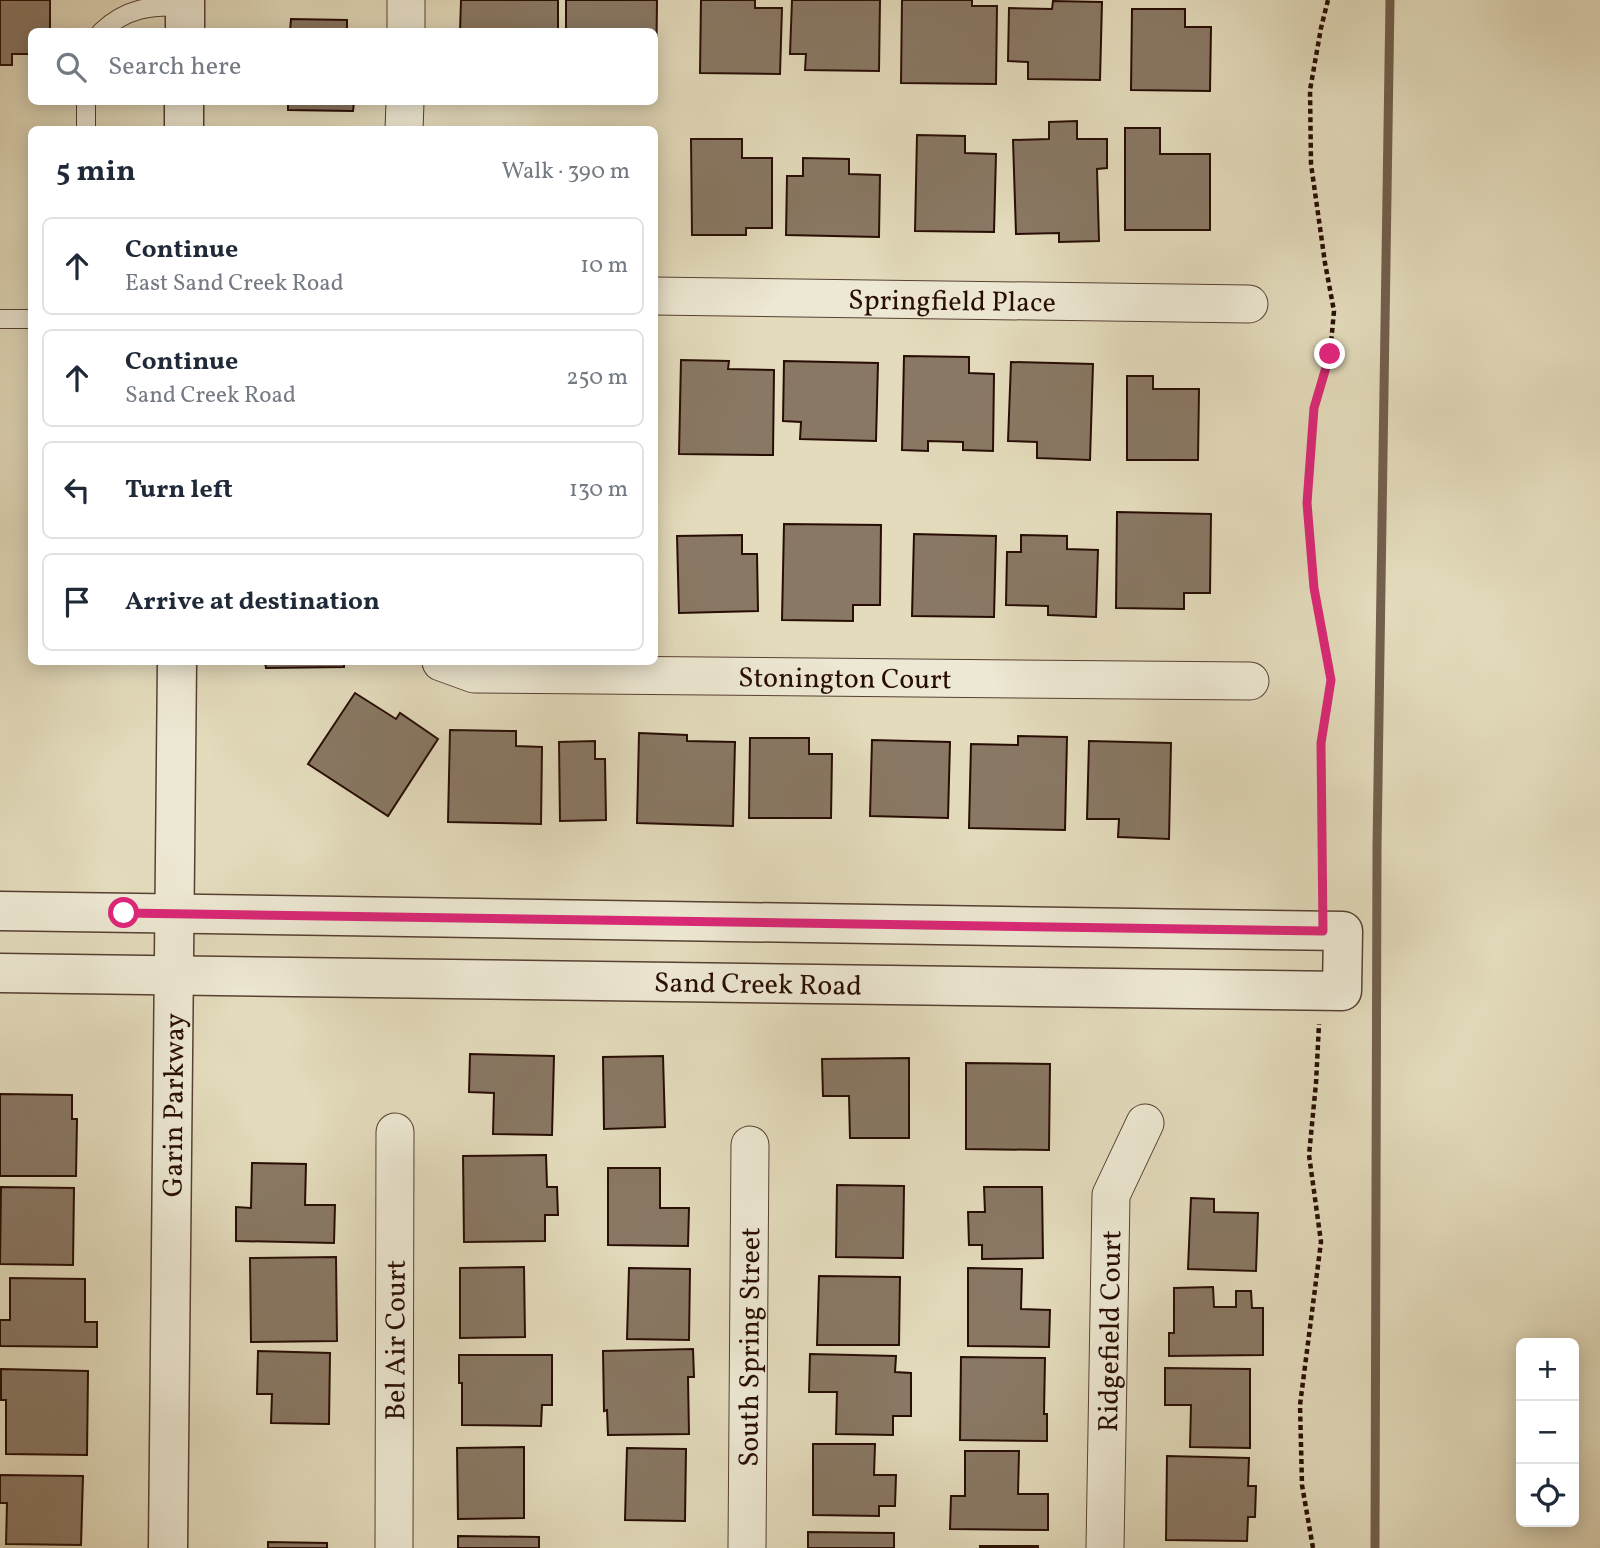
<!DOCTYPE html>
<meta charset="utf-8">
<style>
body{margin:0;font-family:Vollkorn,serif;background:#f2f2f3;color:#1f2937}
.controls{position:absolute;right:21px;bottom:21px;display:grid;overflow:hidden;border-radius:10px;box-shadow:0 4px 18px #0003}
.controls button{width:63px;height:63px;display:grid;place-items:center;padding:0;border:0;border-bottom:2px solid #e0e1e3;background:#fff;color:#1f2937;font:35px sans-serif}
.stop{position:absolute;width:21px;height:21px;margin:-16px;border:5px solid #db2777;border-radius:50%;background:#fff}
.stop.end{background:#db2777;border-color:#fff;box-shadow:0 2px 7px #0008}
.list{margin:0;padding:0;list-style:none}
h2{display:flex;justify-content:space-between;align-items:center;height:91px;margin:0;padding:0 28px;font-size:30px}
h2 small{font-size:23px;font-weight:400;color:#747a83}
.list li{display:grid;grid-template-columns:46px 1fr auto;gap:21px;align-items:center;box-sizing:border-box;height:98px;margin:0 14px 14px;padding:0 14px;border:2px solid #e0e1e3;border-radius:10px}
.list b{display:block;font-size:26px;white-space:nowrap}
.list p{margin:0;font-size:23px;white-space:nowrap;color:#747a83}
.list em{font-size:23px;font-style:normal;color:#747a83}
.icon{flex:none;width:38px;height:38px;fill:none;stroke:currentColor;stroke-width:2;stroke-linecap:round;stroke-linejoin:round}
.map{position:relative;flex:none;width:1600px;height:1548px;overflow:hidden}
.search{position:absolute;background:#fff;box-shadow:0 4px 18px #0003;left:28px;top:28px;width:630px;height:77px;display:flex;align-items:center;gap:18px;box-sizing:border-box;padding:0 24px;border-radius:10px;color:#747a83;font-size:26px}
.panel{position:absolute;background:#fff;box-shadow:0 4px 18px #0003;left:28px;top:126px;width:630px;height:539px;border-radius:10px}
.map>svg:first-child{display:block}
</style>
<div class="map">
<svg width="1600" height="1548" viewBox="0 0 1600 1548">
<rect width="100%" height="100%" fill="#e3dbbc"/>
<filter id="stains"><feTurbulence type="fractalNoise" baseFrequency=".00286" numOctaves="4"/><feColorMatrix values="0 0 0 0 .2 0 0 0 0 .09 0 0 0 0 .02 0 0 0 .5 -.17"/></filter>
<radialGradient id="worn" r=".72"><stop offset=".6" stop-color="#630" stop-opacity="0"/><stop offset="1" stop-color="#630" stop-opacity=".3"/></radialGradient>
<g fill="none" stroke-linecap="round" stroke-linejoin="round">
<path stroke="#725f4d" stroke-width="9" d="M1375,1548L1377,847L1390,0"/>
</g>
<g fill="#897864" stroke="#280d04" stroke-width="2">
<path d="M0,0H50V32H32V54H12V65H0Z"/>
<path d="M461,0H558V32H460Z"/>
<path d="M566,0H657L656,84L654,32H566Z"/>
<path d="M701,0H755V8H782L780,74L700,73Z"/>
<path d="M792,0H880L879,71L805,70L806,54H790Z"/>
<path d="M902,0H972V6H997L996,84L901,83Z"/>
<path d="M1053,1L1102,2L1100,80L1028,79V62L1008,61L1009,8L1052,9Z"/>
<path d="M1132,9H1185V27H1211L1210,91L1131,90Z"/>
<path d="M291,19L347,20V32H290Z"/>
<path d="M288,102H354L353,111L288,110Z"/>
<path d="M1077,121V139H1107V168L1097,169L1099,241L1059,242V233L1016,234L1013,140L1049,139V122Z"/>
<path d="M1125,128H1160V154H1210V230H1125Z"/>
<path d="M917,135L965,136V153L996,154L994,232L915,231Z"/>
<path d="M691,139H742V158H772V228H746V235H692Z"/>
<path d="M803,158L849,159V174L880,175L879,237L786,235L787,176H803Z"/>
<rect x="654" y="166" width="3" height="60"/>
<path d="M904,356L969,357V373L994,374L993,451L963,450V442L928,441V451L902,450Z"/>
<path d="M681,360L729,361L728,369L774,370L773,455L679,454Z"/>
<path d="M784,361L878,363L876,441L800,439L801,422L783,421Z"/>
<path d="M1011,362L1093,364L1090,460L1037,458V442L1008,441Z"/>
<path d="M1127,376H1153V389H1199L1198,460H1127Z"/>
<path d="M1117,512L1211,514L1210,593H1184V609L1116,608Z"/>
<path d="M784,524L881,525L880,605H853V621L782,620Z"/>
<path d="M914,534L996,536L994,617L912,616Z"/>
<path d="M742,535V554H757L758,611L679,613L677,536Z"/>
<path d="M1021,535L1067,536V549L1098,550L1096,617L1048,615V606L1006,605L1007,552H1021Z"/>
<path d="M265,662H344V667L266,668Z"/>
<path d="M355,693L396,719L400,713L438,739L388,816L308,764Z"/>
<path d="M450,730L516,731V746L542,747L541,824L448,822Z"/>
<path d="M639,733L687,735V741L735,742L733,826L637,823Z"/>
<path d="M1018,736L1067,737L1065,830L969,828L971,744L1018,745Z"/>
<path d="M750,738H809V754H832L831,818H749Z"/>
<path d="M872,740L950,742L948,818L870,816Z"/>
<path d="M595,741V759H605L606,820L560,821L559,742Z"/>
<path d="M1089,741L1171,743L1169,839L1118,837L1119,819H1087Z"/>
<path d="M470,1054L554,1056L552,1135L493,1134L494,1093L469,1092Z"/>
<path d="M663,1056L665,1127L604,1129L603,1057Z"/>
<path d="M909,1058V1138H850L849,1096H823L822,1059Z"/>
<path d="M966,1063L1050,1064L1049,1150L966,1149Z"/>
<path d="M0,1094L72,1095V1119H77L76,1176H0Z"/>
<path d="M546,1155L547,1187H557L558,1215H545V1241L464,1242L463,1156Z"/>
<path d="M252,1163L306,1164L305,1205H335L334,1243L236,1241V1207L251,1208Z"/>
<path d="M608,1168H660V1208H689L688,1246L608,1245Z"/>
<path d="M837,1185L904,1186L903,1258L836,1257Z"/>
<path d="M1,1187L74,1188L73,1265L0,1264Z"/>
<path d="M984,1187H1042L1043,1258L982,1259V1245H969L968,1212H985Z"/>
<path d="M1191,1198L1214,1199V1212L1258,1213L1256,1271L1188,1269Z"/>
<path d="M336,1257L337,1341L251,1342L250,1258Z"/>
<path d="M524,1267L525,1337L460,1338V1268Z"/>
<path d="M629,1268L690,1269L689,1340L627,1339Z"/>
<path d="M968,1268L1022,1269L1021,1309L1050,1310L1049,1347L968,1346Z"/>
<path d="M819,1276L900,1277L899,1345H817Z"/>
<path d="M10,1278L85,1279V1322H97V1347L0,1346V1320H10Z"/>
<path d="M1213,1287L1214,1307H1236V1291H1251L1252,1308H1263V1355L1169,1356V1333H1174V1288Z"/>
<path d="M693,1349L694,1377H688L689,1434L608,1435L607,1410L604,1411L603,1351Z"/>
<path d="M258,1351L330,1353L329,1424L271,1423L272,1394H257Z"/>
<path d="M810,1354L896,1356L895,1372L911,1373V1416H893V1435L836,1434L837,1392H809Z"/>
<path d="M459,1355H552V1405H542L541,1426L462,1425V1383H459Z"/>
<path d="M961,1357L1045,1358L1044,1414H1047V1441L960,1440Z"/>
<path d="M1165,1368L1250,1369V1448L1190,1447L1191,1405H1165Z"/>
<path d="M1,1369L88,1371L87,1455L6,1454V1400H1Z"/>
<path d="M813,1444H875L874,1475H896L895,1506H879V1516L813,1515Z"/>
<path d="M524,1447V1518L458,1519L457,1448Z"/>
<path d="M627,1448L686,1449L685,1521L625,1520Z"/>
<path d="M965,1451H1019L1018,1494H1048V1530L950,1529L951,1496H965Z"/>
<path d="M1167,1456L1249,1458L1248,1486H1256L1255,1517H1248L1247,1541L1166,1540Z"/>
<path d="M0,1475L83,1476L81,1545L6,1544L7,1503H0Z"/>
<path d="M808,1532L894,1533V1548H808Z"/>
<path d="M458,1536L539,1537V1548H458Z"/>
<path d="M268,1542L327,1543V1548H268Z"/>
<rect x="980" y="1546" width="58" height="2"/>
</g>
<g fill="none" stroke-linecap="round" stroke-linejoin="round">
<g stroke="#574032" stroke-width="20">
<g id="service">
<path d="M101,32C126,8 151,5 185,7"/>
<path d="M86,102V130"/>
<path d="M0,319H32"/>
</g>
</g>
<g stroke="#574032" stroke-width="39">
<g id="minor">
<path d="M406,32V0"/>
<path d="M404,130L405,102"/>
<path id="s1" d="M654,296L1249,304"/>
<path id="s2" d="M441,662L474,674L1250,681"/>
<path id="s3" d="M394,1548L395,1132"/>
<path id="s4" d="M747,1548L750,1145"/>
<path id="s5" d="M1105,1548L1111,1195L1145,1123"/>
</g>
</g>
<g stroke="#574032" stroke-width="41">
<g id="tertiary">
<path d="M185,32V0"/>
<path d="M184,130V102"/>
<path d="M0,911L1343,931L1342,991L0,973"/>
<path id="s6" d="M168,1548L177,662"/>
</g>
</g>
<g stroke="#280d04" stroke-width="4.5" stroke-dasharray="5 3.5" stroke-linecap="butt">
<path d="M1324,897L1321,743L1331,680L1314,588L1307,503L1314,408L1330,354L1334,311L1325,263L1311,164L1310,90L1321,28L1328,0"/>
<path d="M1313,1548L1302,1485L1300,1405L1321,1242L1309,1155L1316,1083L1319,1024"/>
</g>
<use href="#service" stroke="#ede8d3" stroke-width="18"/>
<use href="#minor" stroke="#ede8d3" stroke-width="37"/>
<use href="#tertiary" stroke="#ede8d3" stroke-width="38"/>
</g>
<g fill="none" stroke-linecap="round" stroke-linejoin="round">
<path stroke="#db2777" stroke-width="9" d="M124,913L1323,931L1321,743L1331,680L1314,588L1307,503L1314,408L1330,354"/>
</g>
<g text-anchor="middle" stroke-width="5" stroke-linejoin="round" paint-order="stroke">
<g font-size="28" fill="#280d04" stroke="#ede8d3">
<text dy="10" stroke="none"><textPath href="#s1" startOffset="298">Springfield Place</textPath></text>
<text dy="10" stroke="none"><textPath href="#s2" startOffset="406">Stonington Court</textPath></text>
<text transform="translate(758 983) rotate(1)" y="10">Sand Creek Road</text>
<text dy="10" stroke="none"><textPath href="#s6" startOffset="443">Garin Parkway</textPath></text>
<text dy="10" stroke="none"><textPath href="#s5" startOffset="217">Ridgefield Court</textPath></text>
<text dy="10" stroke="none"><textPath href="#s3" startOffset="208">Bel Air Court</textPath></text>
<text dy="10" stroke="none"><textPath href="#s4" startOffset="201">South Spring Street</textPath></text>
</g>
</g>
<rect width="100%" height="100%" filter="url(#stains)"/>
<rect width="100%" height="100%" fill="url(#worn)"/>
</svg>
<div class="controls">
<button>+</button>
<button>−</button>
<button><svg class="icon" aria-label="locate" viewBox="0 0 24 24"><circle cx="12" cy="12" r="6"/><path d="M12 2v4M12 18v4M2 12h4M18 12h4"/></svg></button>
</div>
<div class="stop" style="left:124px;top:913px"></div>
<div class="stop end" style="left:1330px;top:354px"></div>
<div class="search"><svg class="icon" aria-label="search" viewBox="0 0 24 24"><circle cx="10" cy="10" r="6"/><path d="M15 15l6 6"/></svg>Search here</div>
<section class="panel">
<h2>5 min<small>Walk · 390 m</small></h2>
<ul class="list">
<li><svg class="icon" aria-label="ahead" viewBox="0 0 24 24"><path d="M12 20V5M6 11l6-6 6 6"/></svg><div><b>Continue</b><p>East Sand Creek Road</p></div><em>10 m</em></li>
<li><svg class="icon" aria-label="ahead" viewBox="0 0 24 24"><path d="M12 20V5M6 11l6-6 6 6"/></svg><div><b>Continue</b><p>Sand Creek Road</p></div><em>250 m</em></li>
<li><svg class="icon" aria-label="left" viewBox="0 0 24 24"><path d="M17 20v-9H6M10 6l-5 5 5 5"/></svg><div><b>Turn left</b></div><em>130 m</em></li>
<li><svg class="icon" aria-label="arrive" viewBox="0 0 24 24"><path d="M6 21V4h12l-3 4 3 4H6"/></svg><div><b>Arrive at destination</b></div></li>
</ul>
</section>
</div>
